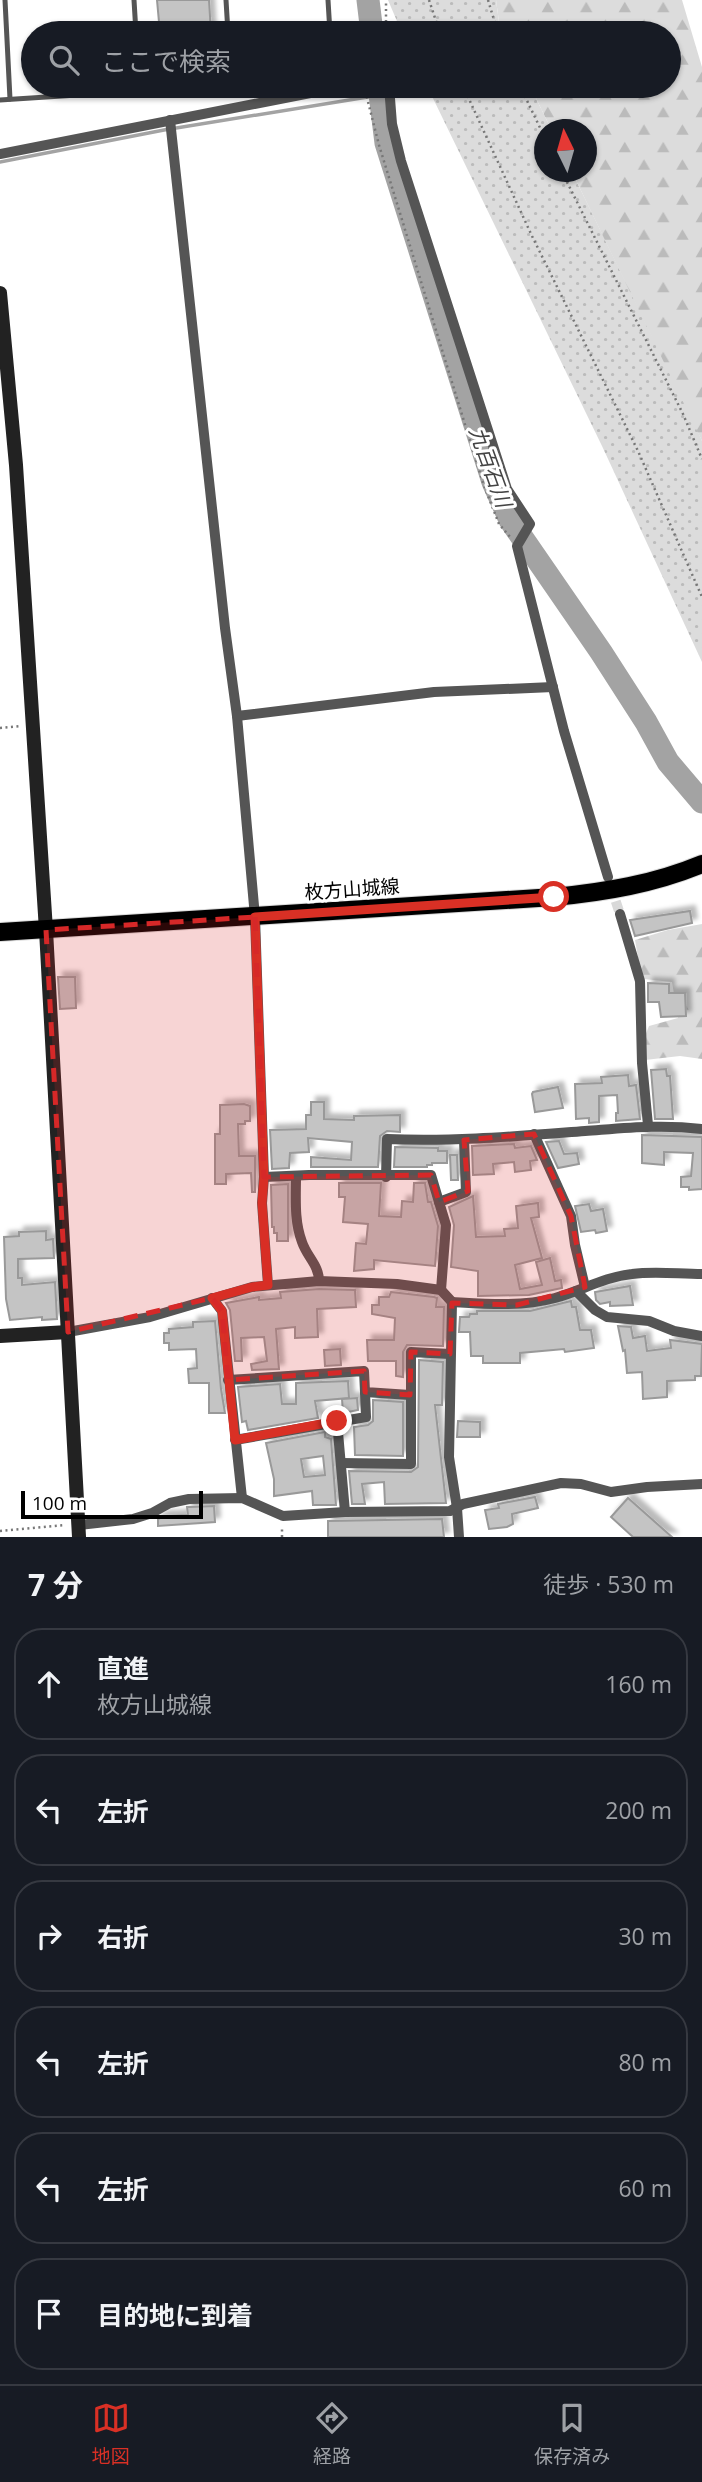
<!DOCTYPE html>
<html lang="ja">
<meta charset="utf-8">
<style>
body{margin:0;font-family:"Open Sans","Noto Sans JP",sans-serif;background:#242831;color:#f1f3f6}
.compass{position:absolute;left:534px;top:119px;width:63px;height:63px;border-radius:50%;background:#171b24;box-shadow:0 2px 5px #0004;rotate:355deg}
.scale{position:absolute;left:21px;bottom:18px;width:182px;box-sizing:border-box;padding-left:7px;border:4px solid #000;border-top:0;font-size:19px;line-height:24px;white-space:nowrap;color:#000;-webkit-text-stroke:5px #fff;paint-order:stroke}
.stop{position:absolute;width:21px;height:21px;margin:-16px;border:5px solid #d93025;border-radius:50%;background:#fff}
.stop.end{background:#d93025;border-color:#fff;box-shadow:0 2px 7px #0008}
.list{margin:0;padding:0;list-style:none}
h2{display:flex;justify-content:space-between;align-items:center;height:91px;margin:0;padding:0 28px;font-size:30px}
h2 small{font-size:23px;font-weight:400;color:#9ea1a6}
.list li{display:grid;grid-template-columns:46px 1fr auto;gap:21px;align-items:center;box-sizing:border-box;height:112px;margin:0 14px 14px;padding:0 14px;border:2px solid #363941;border-radius:28px}
.list b{display:block;font-size:26px;white-space:nowrap}
.list p{margin:0;font-size:23px;white-space:nowrap;color:#9ea1a6}
.list em{font-size:23px;font-style:normal;color:#9ea1a6}
.icon{flex:none;width:38px;height:38px;fill:none;stroke:currentColor;stroke-width:2;stroke-linecap:round;stroke-linejoin:round}
.map{position:relative;flex:none;width:702px;height:1537px;overflow:hidden}
.search{position:absolute;background:#171b24;box-shadow:0 2px 5px #0004;left:21px;right:21px;top:21px;height:77px;display:flex;align-items:center;gap:18px;box-sizing:border-box;padding:0 24px;border-radius:38px;color:#9ea1a6;font-size:26px}
.sheet{height:847px;background:#171b24}
nav{display:flex;justify-content:space-around;align-items:center;box-sizing:border-box;height:98px;border-top:2px solid #363941;background:#171b24;font-size:19px;color:#9ea1a6}
nav a{display:grid;justify-items:center;gap:4px}
nav .on{color:#d93025}
.map>svg:first-child{display:block}
</style>
<div class="map">
<svg width="702" height="1537" viewBox="0 0 702 1537">
<defs>
<pattern id="grass-dots" width="8" height="8" patternUnits="userSpaceOnUse" patternTransform="scale(1.75)"><rect width="8" height="8" fill="#dcdcdc"/><path d="M2 2h.1M6 6h.1" fill="none" stroke="#bbb" stroke-width="1.8" stroke-linecap="round"/></pattern>
<pattern id="forest-firs" width="22" height="20" patternUnits="userSpaceOnUse" patternTransform="scale(1.75)"><rect width="22" height="20" fill="#dcdcdc"/><path d="M5 1l3.5 6h-7zM16 11l3.5 6h-7z" fill="#bbb"/></pattern>
<filter id="shadow"><feDropShadow dx="5" dy="-5" stdDeviation="2" flood-color="#0004"/></filter>
</defs>
<rect width="100%" height="100%" fill="#fff"/>
<g fill="url(#grass-dots)">
<path d="M388,0H496L499,22L504,33H402Z"/>
<path d="M427,86H530L551,129L544,130V172H572L693,420L702,441V662L602,446Z"/>
</g>
<g fill="url(#forest-firs)">
<path d="M496,0H682L702,67V441L572,172H586V130L551,129L530,86H669V33H504L499,22Z"/>
<path d="M702,924V1059L680,1056L645,1060V1036L649,1026L678,1018L672,982L644,979L641,975L635,940L668,930Z"/>
</g>
<g fill="none" stroke-linecap="round" stroke-linejoin="round">
<path stroke="#a3a3a3" stroke-width="3.5" d="M0,162L164,130L380,95"/>
<g stroke="#a3a3a3" stroke-width="23">
<path d="M368,0L372,33"/>
<path d="M379,86L386,143L493,482L510,520L601,652L646,722L668,762L702,802"/>
</g>
</g>
<g fill="#c4c4c4" stroke="#999" stroke-width="2" fill-rule="evenodd" filter="url(#shadow)">
<path d="M157,0H209L211,33H160Z"/>
<path d="M690,911L692,923L635,936L630,920Z"/>
<path d="M58,977H75L76,1008L60,1009Z"/>
<path d="M648,983L669,984V993H685L686,1016L661,1017L659,1002H648Z"/>
<path d="M666,1069L667,1076H670L673,1119H655L651,1070Z"/>
<path d="M628,1075L629,1086L636,1085L640,1119L616,1121V1113H618L617,1095L599,1096V1122L589,1123V1118L576,1119L575,1084L602,1083L601,1077Z"/>
<path d="M558,1087L563,1108L535,1112L532,1094L533,1092Z"/>
<path d="M311,1102H324V1119L354,1120V1116L400,1115V1132L387,1131L380,1136L378,1167H311V1157L351,1160L352,1142L308,1138L309,1152L290,1153L289,1168L272,1169L270,1130L306,1129V1115H311Z"/>
<path d="M244,1104L250,1106V1121H245V1124H238L239,1156H255V1192H252L251,1173L226,1174V1184H215V1134H220V1105Z"/>
<path d="M642,1135L702,1137V1189L689,1190V1187H681V1177L691,1176L693,1153L664,1152V1165L642,1163Z"/>
<path d="M559,1141L564,1154L577,1153L579,1164L558,1168L546,1142Z"/>
<path d="M514,1144L515,1148L531,1146L537,1160L530,1161L531,1170L515,1172L514,1162L493,1164L494,1174L473,1175L472,1146Z"/>
<path d="M395,1147L438,1148V1151H447V1163H432V1165H427V1167H394Z"/>
<path d="M450,1155H457L458,1180H451Z"/>
<path d="M339,1183H381L379,1216L401,1217L402,1201L413,1202L414,1183H425L428,1202H431L438,1226L435,1266L374,1260V1269L354,1271L356,1243L366,1244L368,1224L343,1222L345,1197H339Z"/>
<path d="M288,1184V1241H277V1233H274V1227H272L271,1185Z"/>
<path d="M473,1196L476,1237L505,1236L504,1229L518,1228L516,1206L538,1203L539,1217L531,1218L542,1258L515,1265L520,1289L542,1285L536,1262L550,1258L555,1281L561,1280L562,1288L529,1295L478,1296V1271L451,1267L454,1225L449,1207Z"/>
<path d="M589,1204L591,1211L603,1209L607,1231L596,1233L595,1230L581,1232L575,1206Z"/>
<path d="M46,1231V1240L53,1239L54,1258L18,1259V1278H22V1285L55,1282L57,1319L42,1320V1317L10,1320L6,1299L4,1237L19,1236V1232Z"/>
<path d="M630,1286L633,1305L610,1306V1302L600,1304L596,1300L595,1292Z"/>
<path d="M319,1289L355,1290L356,1307L317,1309L318,1337L295,1338V1327L276,1329L279,1369L252,1370L251,1364L267,1361L264,1337L241,1338L242,1361H235L230,1310L226,1303L259,1297V1300L281,1298L280,1292Z"/>
<path d="M391,1292L434,1297L437,1298L436,1307H444L443,1346L407,1345L403,1352V1377L396,1376V1361H368L367,1340H394L395,1318L372,1314V1305H379V1297H389Z"/>
<path d="M571,1301L572,1307H576L580,1330H591L594,1348L565,1352L564,1349L520,1353V1363H483V1356H471L470,1332H459L460,1317H469L470,1314H477V1311H530Z"/>
<path d="M215,1321L221,1389L225,1413H209V1383H189L188,1369L197,1368L196,1349L169,1350V1343H164V1333H169V1329L193,1327V1322Z"/>
<path d="M618,1326L631,1327L633,1338L645,1336L647,1351L671,1348L670,1340L702,1344L701,1376H695V1380L667,1381V1397L643,1399L642,1372L627,1373L625,1350L623,1351Z"/>
<path d="M340,1349L341,1365L325,1366L324,1350Z"/>
<path d="M419,1360L443,1362L442,1405H435L446,1503L385,1504L384,1482L362,1484L365,1504H352L349,1471L411,1472L418,1467Z"/>
<path d="M348,1381L349,1398L315,1401L318,1418L248,1430L246,1421L242,1422L238,1387L280,1384L282,1404H296V1383Z"/>
<path d="M357,1398L358,1410L343,1413L342,1399Z"/>
<path d="M373,1400L403,1402V1456L355,1455L354,1427L368,1425L373,1421Z"/>
<path d="M458,1421L480,1422V1437H457Z"/>
<path d="M325,1432V1437L331,1439L336,1505H313L312,1491L274,1496V1479L266,1443ZM323,1456L325,1475L304,1477L301,1459Z"/>
<path d="M535,1497L538,1508L512,1514L513,1524L507,1527L489,1529L485,1510L499,1508L498,1504Z"/>
<path d="M628,1498L672,1537H633L611,1517Z"/>
<path d="M214,1506L215,1522L158,1526V1519L164,1516L188,1515L187,1507H190Z"/>
<path d="M442,1519L444,1537H328V1521Z"/>
</g>
<g fill="none" stroke-linecap="round" stroke-linejoin="round">
<path stroke="#d9d9d9" stroke-width="10" stroke-dasharray="10 5" stroke-linecap="butt" d="M611,887L620,914"/>
<g stroke="#dbdbdb" stroke-width="20">
<path id="primary" d="M0,932L554,897C605,892 654,884 702,864"/>
</g>
<g stroke="#777" stroke-width="2.5" stroke-dasharray="2 3.5" stroke-linecap="butt">
<path d="M429,0L440,33"/>
<path d="M488,0L498,33"/>
<path d="M386,33V0"/>
<path d="M364,86L379,145L483,483L499,524L511,538"/>
<path d="M463,86L532,236L638,451L702,597"/>
<path d="M520,86L544,136"/>
<path d="M562,172L683,414L702,459"/>
<path d="M0,728L21,726"/>
<path d="M0,1531L65,1525"/>
<path d="M282,1537V1526"/>
</g>
<g stroke="#555" stroke-width="5">
<path d="M5,0L10,99"/>
<path d="M134,0L136,33"/>
<path d="M226,0L228,33"/>
<path d="M328,0L330,33"/>
<path d="M0,100L139,91L162,86"/>
</g>
<g stroke="#555" stroke-width="10">
<path d="M389,86L392,124L401,161L507,489L530,524L517,546L564,731L608,877"/>
<path d="M170,120L225,628L237,716L255,917L264,1177L262,1203L268,1285"/>
<path d="M0,154L346,86"/>
<path d="M237,716L434,692L553,687"/>
<path d="M620,914L640,981L642,1063L648,1125"/>
<path d="M534,1134L571,1216L575,1245L585,1287"/>
<path d="M296,1176C296,1198 294,1221 302,1242C307,1257 319,1265 319,1281"/>
<path d="M264,1177L309,1175H431L439,1202"/>
<path d="M386,1177L387,1139C453,1142 519,1136 585,1131C626,1128 661,1124 702,1129"/>
<path d="M441,1290L446,1225L439,1202L466,1192L464,1140"/>
<path d="M576,1291L595,1310L607,1317L649,1321L674,1331L702,1336"/>
<path d="M212,1298L222,1311L242,1498"/>
<path d="M452,1302C487,1304 521,1307 555,1298C581,1291 604,1277 632,1274C655,1271 678,1274 702,1274"/>
<path d="M68,1332L150,1317L252,1287L319,1281L397,1284L441,1290L452,1302L449,1457L457,1508L459,1537"/>
<path d="M228,1380L364,1371L365,1392L410,1395"/>
<path d="M337,1421L345,1512"/>
<path d="M235,1440L366,1417L365,1392"/>
<path d="M341,1463L411,1464V1352L450,1354"/>
<path d="M79,1525L133,1519L152,1513L170,1503L189,1499L242,1498L283,1516L345,1512L450,1511L463,1504L561,1483L581,1484L611,1492L647,1487L702,1484"/>
</g>
<g stroke="#222" stroke-width="14">
<path d="M0,293L16,465L46,930L79,1537"/>
<path d="M0,1336L68,1332"/>
</g>
<use href="#primary" stroke="#000" stroke-width="18"/>
</g>
<g fill="none" stroke-linecap="round" stroke-linejoin="round">
<path stroke="#d93025" stroke-width="9" d="M337,1421L235,1440L222,1311L212,1298L252,1287L268,1285L262,1203L264,1177L255,917L554,897"/>
</g>
<path fill="#d62828" fill-opacity="0.2" stroke="#d62828" stroke-width="5" stroke-dasharray="14 9" stroke-linejoin="round" d="M255,917L264,1177L431,1175L439,1202L468,1191L464,1140L534,1134L571,1216L585,1287L517,1305L452,1303L450,1354L411,1352L410,1395L365,1392L364,1371L228,1380L222,1311L212,1298L68,1332L46,930Z"/>
<g text-anchor="middle" stroke-width="6" stroke-linejoin="round" paint-order="stroke">
<g font-size="19" fill="#000" stroke="#fff">
<text transform="translate(352 889) rotate(-4)" y="7">枚方山城線</text>
</g>
<g font-size="21" font-style="italic" fill="#444" stroke="#fff">
<text transform="translate(490 467) rotate(70)" y="7">九百石川</text>
</g>
</g>
</svg>
<svg class="compass" viewBox="-18 -18 36 36"><path d="M0-13l5 13h-10z" fill="#e53935"/><path d="M0 13l5-13h-10z" fill="#9ea1a6"/></svg>
<div class="scale">100 m</div>
<div class="stop" style="left:554px;top:897px"></div>
<div class="stop end" style="left:337px;top:1421px"></div>
<div class="search"><svg class="icon" aria-label="search" viewBox="0 0 24 24"><circle cx="10" cy="10" r="6"/><path d="M15 15l6 6"/></svg>ここで検索</div>
</div>
<section class="sheet">
<h2>7 分<small>徒歩 · 530 m</small></h2>
<ul class="list">
<li><svg class="icon" aria-label="ahead" viewBox="0 0 24 24"><path d="M12 20V5M6 11l6-6 6 6"/></svg><div><b>直進</b><p>枚方山城線</p></div><em>160 m</em></li>
<li><svg class="icon" aria-label="left" viewBox="0 0 24 24"><path d="M17 20v-9H6M10 6l-5 5 5 5"/></svg><div><b>左折</b></div><em>200 m</em></li>
<li><svg class="icon" aria-label="right" viewBox="0 0 24 24"><path d="M7 20v-9h11M14 6l5 5-5 5"/></svg><div><b>右折</b></div><em>30 m</em></li>
<li><svg class="icon" aria-label="left" viewBox="0 0 24 24"><path d="M17 20v-9H6M10 6l-5 5 5 5"/></svg><div><b>左折</b></div><em>80 m</em></li>
<li><svg class="icon" aria-label="left" viewBox="0 0 24 24"><path d="M17 20v-9H6M10 6l-5 5 5 5"/></svg><div><b>左折</b></div><em>60 m</em></li>
<li><svg class="icon" aria-label="arrive" viewBox="0 0 24 24"><path d="M6 21V4h12l-3 4 3 4H6"/></svg><div><b>目的地に到着</b></div></li>
</ul>
</section>
<nav>
<a class="on"><svg class="icon" aria-label="map" viewBox="0 0 24 24"><path d="M3 6l6-2 6 2 6-2v14l-6 2-6-2-6 2zM9 4v14M15 6v14"/></svg>地図</a>
<a><svg class="icon" aria-label="directions" viewBox="0 0 24 24"><path d="M12 3l9 9-9 9-9-9zM9 14v-3h6M13 9l2 2-2 2"/></svg>経路</a>
<a><svg class="icon" aria-label="saved" viewBox="0 0 24 24"><path d="M7 4h10v16l-5-4-5 4z"/></svg>保存済み</a>
</nav>
